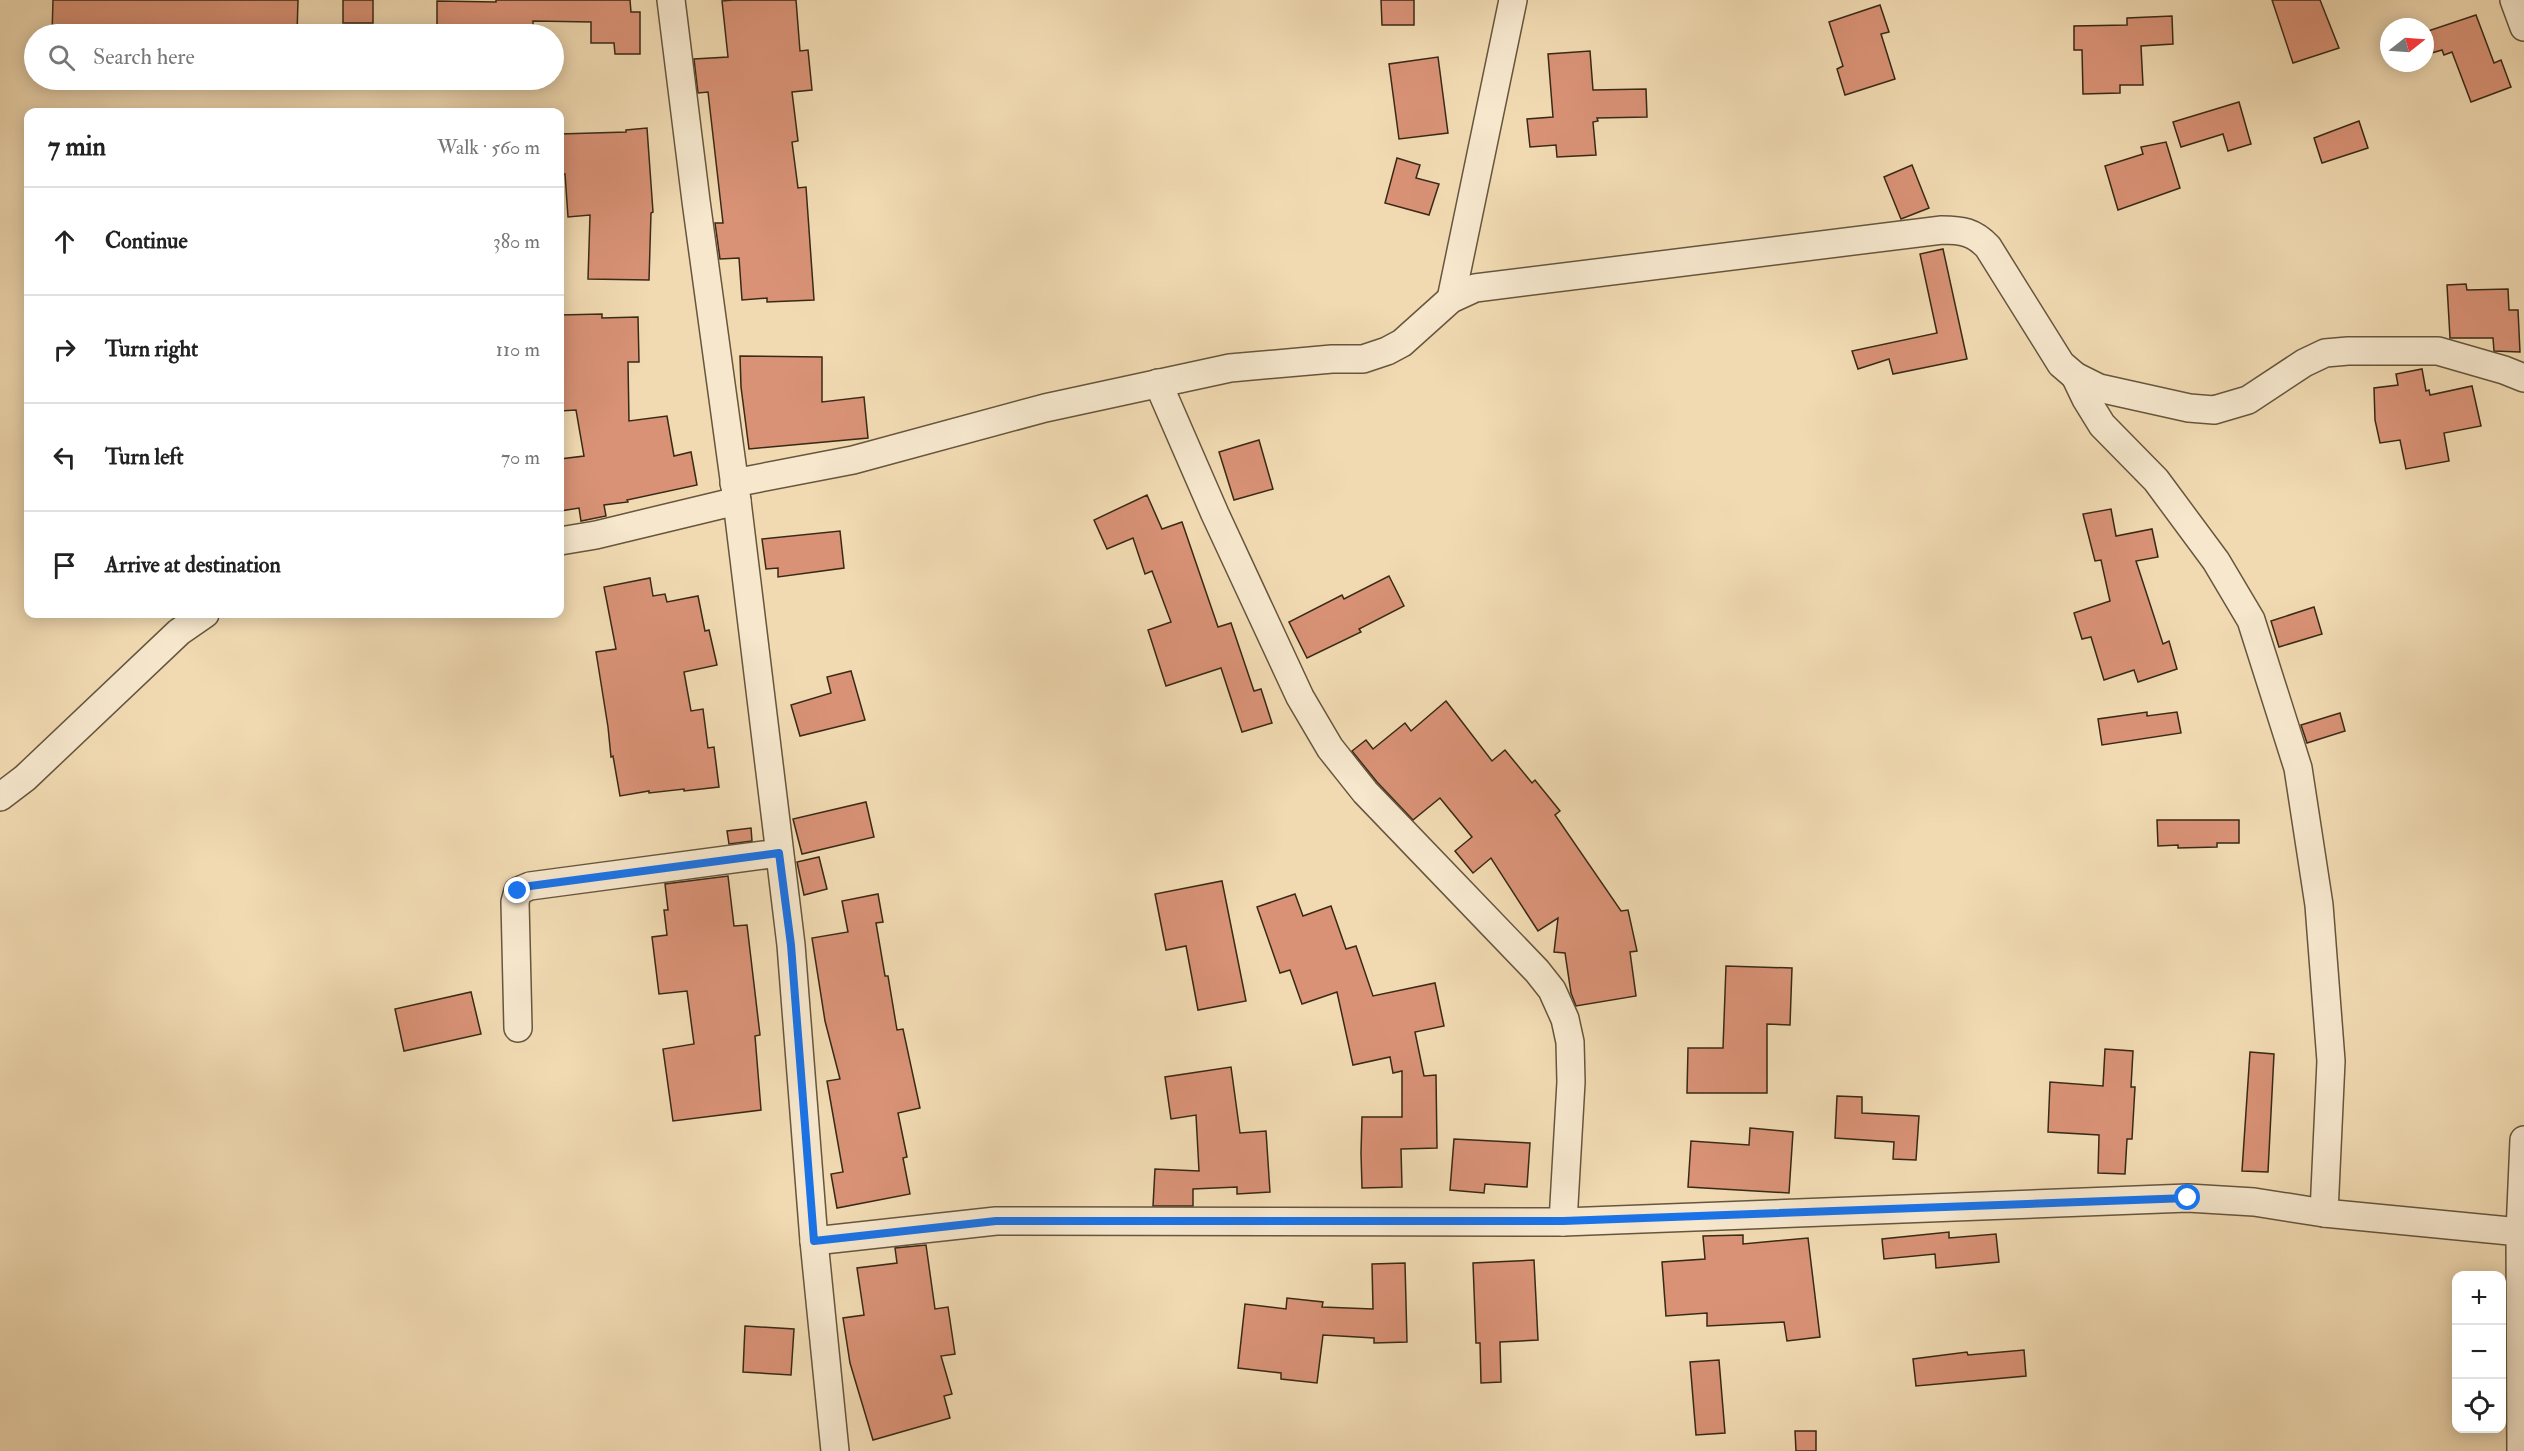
<!DOCTYPE html>
<meta charset="utf-8">
<style>
body{margin:0;font-family:"IM FELL Double Pica",serif;background:#f6f6f6;color:#222}
.controls{position:absolute;right:18px;bottom:18px;display:grid;overflow:hidden;border-radius:12px;box-shadow:0 3px 15px #0003}
.controls button{width:54px;height:54px;display:grid;place-items:center;padding:0;border:0;border-bottom:2px solid #e0e0e0;background:#fff;color:#222;font:30px sans-serif}
.compass{position:absolute;left:2380px;top:18px;width:54px;height:54px;border-radius:50%;background:#fff;box-shadow:0 3px 15px #0003;rotate:73deg}
.stop{position:absolute;width:18px;height:18px;margin:-14px;border:4px solid #1a73e8;border-radius:50%;background:#fff}
.stop.end{background:#1a73e8;border-color:#fff;box-shadow:0 2px 6px #0008}
.list{margin:0;padding:0;list-style:none}
h2{display:flex;justify-content:space-between;align-items:center;height:78px;margin:0;padding:0 24px;font-size:26px}
h2 small{font-size:20px;font-weight:400;color:#767676}
.list li{display:grid;grid-template-columns:39px 1fr auto;gap:18px;align-items:center;box-sizing:border-box;height:108px;padding:0 24px;border-top:2px solid #e0e0e0}
.list b{display:block;font-size:22px;white-space:nowrap}
.list em{font-size:20px;font-style:normal;color:#767676}
.icon{flex:none;width:33px;height:33px;fill:none;stroke:currentColor;stroke-width:2;stroke-linecap:round;stroke-linejoin:round}
.map{position:relative;flex:none;width:2524px;height:1451px;overflow:hidden}
.search{position:absolute;background:#fff;box-shadow:0 3px 15px #0003;left:24px;top:24px;width:540px;height:66px;display:flex;align-items:center;gap:15px;box-sizing:border-box;padding:0 21px;border-radius:33px;color:#767676;font-size:22px}
.panel{position:absolute;background:#fff;box-shadow:0 3px 15px #0003;left:24px;top:108px;width:540px;height:510px;border-radius:12px}
.map>svg:first-child{display:block}
</style>
<div class="map">
<svg width="2524" height="1451" viewBox="0 0 2524 1451">
<rect width="100%" height="100%" fill="#f1dab2"/>
<filter id="stains"><feTurbulence type="fractalNoise" baseFrequency=".00333" numOctaves="4"/><feColorMatrix values="0 0 0 0 .2 0 0 0 0 .09 0 0 0 0 .02 0 0 0 .5 -.17"/></filter>
<radialGradient id="worn" r=".72"><stop offset=".6" stop-color="#630" stop-opacity="0"/><stop offset="1" stop-color="#630" stop-opacity=".3"/></radialGradient>
<g fill="#d99276" stroke="#382a16" stroke-width="1.5">
<path d="M53,0H298L297,34H52Z"/>
<rect x="343" y="0" width="30" height="23"/>
<path d="M496,0H630L631,12H640V54H615L614,43H591V22L533,21V27L485,26V34H437V1L496,2Z"/>
<path d="M733,0H796L800,51L808,50L812,90L792,92L798,141L792,142L798,188L806,187L814,300L767,302V298L742,300L739,258L720,259L715,223H723L708,92L698,93L694,59L728,57L722,1Z"/>
<path d="M1381,0H1414V25H1382Z"/>
<path d="M2272,0H2320L2339,48L2293,63Z"/>
<path d="M1880,5L1889,32L1881,34L1895,79L1845,95L1837,69L1843,66L1829,22Z"/>
<path d="M2476,15L2494,63L2501,60L2511,87L2471,102L2452,52L2444,55L2442,50L2425,55V32Z"/>
<path d="M2172,16L2173,44L2141,46L2143,85H2120V93L2083,94L2082,50H2074V26L2127,25V18Z"/>
<path d="M1590,51L1593,90L1646,89L1647,117L1597,118L1598,121L1593,122L1596,155L1557,157L1556,145L1530,147L1527,119L1553,117L1548,54Z"/>
<path d="M1438,57L1448,133L1399,139L1389,64Z"/>
<path d="M2239,102L2251,144L2228,151L2223,134L2181,147L2173,122Z"/>
<path d="M2359,121L2368,148L2322,163L2314,138Z"/>
<path d="M647,128L653,212L651,213L649,280L588,279L590,215L568,217L565,174H560V134L626,132V130Z"/>
<path d="M2166,142L2180,188L2118,210L2105,166L2143,154L2141,147Z"/>
<path d="M1397,158L1420,165L1416,178L1439,184L1429,215L1385,203Z"/>
<path d="M1912,165L1929,208L1901,219L1884,177Z"/>
<path d="M1943,249L1967,359L1893,374L1889,359L1858,369L1852,351L1937,333L1920,254Z"/>
<path d="M2466,284L2467,290L2508,289L2509,310H2518L2520,352L2494,351L2493,338H2450L2447,285Z"/>
<path d="M602,314V318L638,317L639,362H628L629,421L667,416L674,456L691,452L697,485L627,500L628,502L604,505L606,516L581,521L579,508L560,511V459L584,456L576,410L560,411V315Z"/>
<path d="M740,356L822,357V402L864,397L868,438L749,449L741,387Z"/>
<path d="M2422,369L2426,391L2429,390L2430,395L2472,386L2481,426L2444,433L2449,461L2406,469L2400,440L2380,443L2375,420L2374,388L2398,385L2396,374Z"/>
<path d="M1259,440L1273,489L1234,500L1219,452Z"/>
<path d="M1147,495L1162,529L1182,522L1218,627L1231,623L1254,691L1261,689L1272,723L1242,732L1221,668L1166,686L1148,630L1171,622L1152,571L1145,574L1133,538L1107,549L1094,520Z"/>
<path d="M2111,509L2116,536L2152,529L2158,557L2136,561L2163,644L2169,641L2177,669L2138,682L2134,670L2104,680L2091,637L2082,639L2074,613L2110,601L2101,560L2095,561L2083,514Z"/>
<path d="M840,531L844,568L778,577V568L766,569L762,539Z"/>
<path d="M1389,576L1404,606L1359,629L1361,632L1307,658L1289,622L1342,595L1344,599Z"/>
<path d="M650,578L653,596L665,594L667,602L698,596L705,631L709,630L717,665L684,672L691,711L703,709L708,748L714,747L719,787L684,791V789L649,793V791L620,796L613,756L611,757L608,727L596,652L616,649L604,587Z"/>
<path d="M2314,607L2322,634L2279,647L2271,621Z"/>
<path d="M851,671L865,720L800,736L791,705L831,693L827,677Z"/>
<path d="M1446,701L1492,761L1505,750L1532,783L1535,780L1560,811L1555,815L1621,911L1628,910L1637,951L1630,952L1636,996L1576,1006L1571,993L1565,953L1554,952L1558,918L1538,931L1491,858L1473,873L1455,851L1472,837L1440,798L1413,820L1377,782L1352,751L1366,740L1373,749L1405,723L1411,731Z"/>
<path d="M2147,712V716L2177,712L2181,733L2102,745L2098,719Z"/>
<path d="M2340,713L2345,731L2307,743L2301,725Z"/>
<path d="M866,802L874,837L802,854L793,819Z"/>
<path d="M2157,820H2239V843H2217V847L2178,848V845L2158,846Z"/>
<path d="M751,828L752,841L729,844L727,831Z"/>
<path d="M819,857L827,889L804,895L797,862Z"/>
<path d="M728,876L734,926L747,925L760,1035L755,1036L761,1110L673,1121L663,1049L694,1044L687,991L659,994L652,937L667,935L664,910H668L665,884Z"/>
<path d="M1222,881L1246,1001L1198,1010L1186,946L1166,950L1155,894Z"/>
<path d="M878,894L883,922L876,923L885,976H888L897,1030L903,1029L920,1108L898,1113L907,1157L903,1158L910,1194L837,1208L831,1174L843,1172L827,1081L840,1079L825,1021L812,938L848,932L842,901Z"/>
<path d="M1295,894L1303,916L1331,906L1346,949L1356,946L1373,996L1435,983L1444,1026L1415,1032L1424,1076L1436,1075L1437,1148L1401,1149L1402,1187L1362,1188L1361,1153L1362,1117H1402V1071L1393,1073L1390,1057L1353,1065L1337,992L1302,1004L1290,970L1280,973L1257,907Z"/>
<path d="M1726,966L1792,968L1790,1025L1767,1024V1093H1687L1688,1048H1723Z"/>
<path d="M471,992L481,1034L404,1051L395,1009Z"/>
<path d="M2105,1049L2133,1051L2131,1087H2135L2132,1139H2127L2125,1174L2098,1173L2099,1135L2048,1132L2050,1082L2103,1086Z"/>
<path d="M2250,1052L2274,1054L2268,1172L2242,1171Z"/>
<path d="M1231,1067L1240,1133L1266,1131L1270,1192L1237,1194V1187L1193,1189V1206H1153L1155,1169L1199,1171L1196,1115L1171,1119L1165,1077Z"/>
<path d="M1837,1096L1862,1097V1113L1919,1116L1916,1160L1893,1159L1894,1142L1835,1138Z"/>
<path d="M1750,1128L1793,1132L1789,1193L1688,1187L1691,1141L1749,1145Z"/>
<path d="M1454,1139L1530,1143L1527,1187L1485,1184L1484,1193L1450,1190Z"/>
<path d="M1949,1232V1238L1996,1234L1999,1262L1936,1268L1935,1254L1884,1259L1882,1239Z"/>
<path d="M1743,1235V1244L1808,1238L1820,1337L1787,1341L1784,1322L1707,1326V1313L1666,1316L1662,1262L1705,1259L1703,1236Z"/>
<path d="M926,1245L935,1309L948,1307L955,1354L941,1356L952,1394L944,1396L950,1418L873,1440L850,1363L843,1318L864,1315L857,1268L897,1263L895,1248Z"/>
<path d="M1534,1260L1538,1340L1500,1342L1501,1382L1481,1383L1480,1343H1476L1473,1263Z"/>
<path d="M1405,1263L1407,1342L1374,1343V1338L1323,1335L1317,1383L1281,1379V1373L1238,1368L1245,1304L1286,1309L1287,1298L1323,1302L1322,1307L1373,1309L1372,1264Z"/>
<path d="M745,1326L794,1329L791,1375L743,1372Z"/>
<path d="M2024,1350L2026,1376L1916,1386L1913,1359L1967,1352L1968,1355Z"/>
<path d="M1719,1360L1725,1433L1696,1435L1690,1362Z"/>
<path d="M1795,1431H1816V1451H1796Z"/>
</g>
<g fill="none" stroke-linecap="round" stroke-linejoin="round">
<g stroke="#66563d" stroke-width="30">
<g id="minor">
<path d="M671,0L696,201L737,501L791,945L814,1241L835,1451"/>
<path d="M2514,0L2524,27"/>
<path d="M1451,299L1513,0"/>
<path d="M2075,376L2086,399L2102,425L2156,480L2216,561L2251,620L2298,768L2319,905L2331,1061L2324,1213"/>
<path d="M1158,383L1215,514L1300,697L1330,748L1365,792L1537,971L1552,990L1565,1019L1570,1042L1571,1082L1563,1222"/>
<path d="M734,483L853,460L1045,408L1230,368L1332,359H1363L1387,351L1402,343L1451,299L1475,288L1942,230C1962,230 1974,232 1988,247L2061,364L2075,376L2099,388L2189,408L2214,410L2248,400L2304,363L2325,353L2348,351H2438L2504,370L2524,378"/>
<path d="M560,541L596,535L737,501"/>
<path d="M0,797L25,778L179,632L205,614"/>
<path d="M518,1028L515,902L518,891L530,886L779,853"/>
<path d="M814,1241L996,1221L1563,1222L2188,1198L2254,1202L2324,1213L2520,1232"/>
<path d="M2521,1451L2520,1232L2524,1140"/>
</g>
</g>
<use href="#minor" stroke="#f6e7cd" stroke-width="27"/>
</g>
<g fill="none" stroke-linecap="round" stroke-linejoin="round">
<path stroke="#1a73e8" stroke-width="8" d="M518,891L530,886L779,853L791,945L814,1241L996,1221H1563L2188,1198"/>
</g>
<rect width="100%" height="100%" filter="url(#stains)"/>
<rect width="100%" height="100%" fill="url(#worn)"/>
</svg>
<div class="controls">
<button>+</button>
<button>−</button>
<button><svg class="icon" aria-label="locate" viewBox="0 0 24 24"><circle cx="12" cy="12" r="6"/><path d="M12 2v4M12 18v4M2 12h4M18 12h4"/></svg></button>
</div>
<svg class="compass" viewBox="-18 -18 36 36"><path d="M0-13l5 13h-10z" fill="#e53935"/><path d="M0 13l5-13h-10z" fill="#767676"/></svg>
<div class="stop" style="left:2188px;top:1198px"></div>
<div class="stop end" style="left:518px;top:891px"></div>
<div class="search"><svg class="icon" aria-label="search" viewBox="0 0 24 24"><circle cx="10" cy="10" r="6"/><path d="M15 15l6 6"/></svg>Search here</div>
<section class="panel">
<h2>7 min<small>Walk · 560 m</small></h2>
<ul class="list">
<li><svg class="icon" aria-label="ahead" viewBox="0 0 24 24"><path d="M12 20V5M6 11l6-6 6 6"/></svg><div><b>Continue</b></div><em>380 m</em></li>
<li><svg class="icon" aria-label="right" viewBox="0 0 24 24"><path d="M7 20v-9h11M14 6l5 5-5 5"/></svg><div><b>Turn right</b></div><em>110 m</em></li>
<li><svg class="icon" aria-label="left" viewBox="0 0 24 24"><path d="M17 20v-9H6M10 6l-5 5 5 5"/></svg><div><b>Turn left</b></div><em>70 m</em></li>
<li><svg class="icon" aria-label="arrive" viewBox="0 0 24 24"><path d="M6 21V4h12l-3 4 3 4H6"/></svg><div><b>Arrive at destination</b></div></li>
</ul>
</section>
</div>
